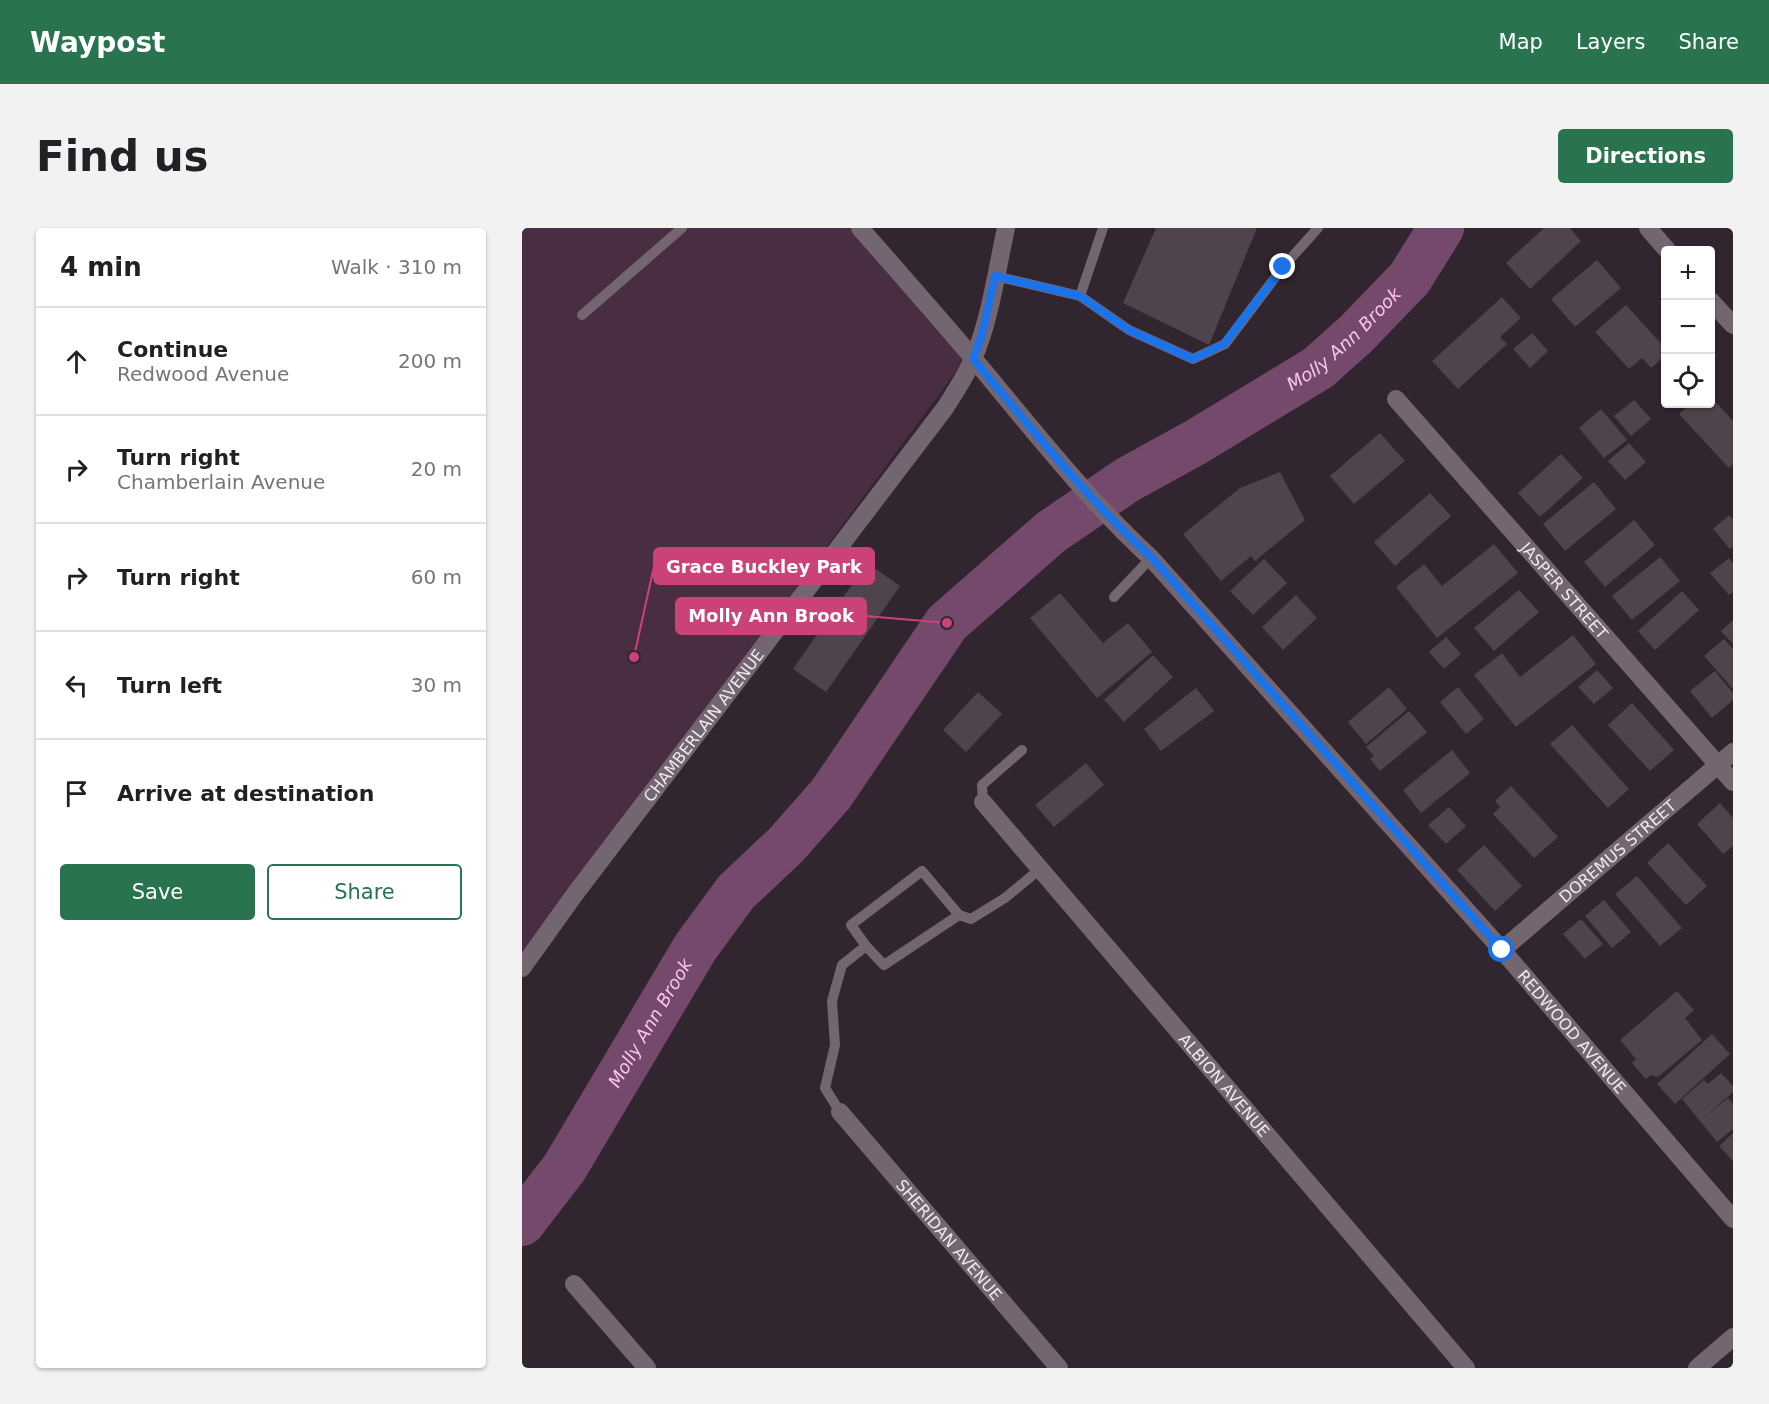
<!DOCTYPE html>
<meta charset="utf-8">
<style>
body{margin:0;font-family:"DejaVu Sans",sans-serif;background:#f2f2f2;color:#202124}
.controls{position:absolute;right:18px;top:18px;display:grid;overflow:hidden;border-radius:6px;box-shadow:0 2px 4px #0004}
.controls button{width:54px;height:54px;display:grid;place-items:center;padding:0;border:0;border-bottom:2px solid #e0e0e0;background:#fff;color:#202124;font:30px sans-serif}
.stop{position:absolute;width:18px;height:18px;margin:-14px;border:4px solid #1a73e8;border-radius:50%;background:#fff}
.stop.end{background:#1a73e8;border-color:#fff;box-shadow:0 2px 6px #0008}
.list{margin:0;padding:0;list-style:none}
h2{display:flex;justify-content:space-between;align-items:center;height:78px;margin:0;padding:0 24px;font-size:26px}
h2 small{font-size:20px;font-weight:400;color:#757577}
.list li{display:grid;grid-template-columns:39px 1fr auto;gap:18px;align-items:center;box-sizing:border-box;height:108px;padding:0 24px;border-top:2px solid #e0e0e0}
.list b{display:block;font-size:22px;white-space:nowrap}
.list p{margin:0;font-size:20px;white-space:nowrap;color:#757577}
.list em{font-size:20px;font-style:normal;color:#757577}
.actions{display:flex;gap:12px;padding:18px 24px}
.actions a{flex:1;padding:14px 0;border:2px solid #29734e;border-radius:6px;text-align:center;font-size:21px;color:#29734e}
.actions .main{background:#29734e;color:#fff}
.icon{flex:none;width:33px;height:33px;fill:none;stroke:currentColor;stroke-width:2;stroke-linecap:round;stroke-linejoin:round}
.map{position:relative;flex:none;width:1211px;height:1140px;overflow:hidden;border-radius:6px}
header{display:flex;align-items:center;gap:36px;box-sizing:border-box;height:84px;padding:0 30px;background:#29734e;color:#fff}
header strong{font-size:28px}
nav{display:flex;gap:33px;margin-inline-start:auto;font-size:21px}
.intro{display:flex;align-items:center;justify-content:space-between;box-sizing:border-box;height:144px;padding:0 36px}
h1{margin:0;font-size:42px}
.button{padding:15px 27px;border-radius:6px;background:#29734e;color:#fff;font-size:21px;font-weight:700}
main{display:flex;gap:36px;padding:0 36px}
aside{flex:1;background:#fff;border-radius:6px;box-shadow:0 2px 4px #0004}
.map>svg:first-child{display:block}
</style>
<header>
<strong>Waypost</strong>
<nav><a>Map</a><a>Layers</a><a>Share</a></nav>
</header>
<div class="intro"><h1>Find us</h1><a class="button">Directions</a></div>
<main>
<aside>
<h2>4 min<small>Walk · 310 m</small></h2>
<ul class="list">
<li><svg class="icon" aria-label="ahead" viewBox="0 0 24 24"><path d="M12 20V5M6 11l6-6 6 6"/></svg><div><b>Continue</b><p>Redwood Avenue</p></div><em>200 m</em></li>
<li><svg class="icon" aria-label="right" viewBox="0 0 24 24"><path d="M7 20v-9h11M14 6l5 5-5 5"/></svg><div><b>Turn right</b><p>Chamberlain Avenue</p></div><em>20 m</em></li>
<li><svg class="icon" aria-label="right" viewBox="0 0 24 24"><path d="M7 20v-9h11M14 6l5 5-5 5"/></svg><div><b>Turn right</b></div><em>60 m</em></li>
<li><svg class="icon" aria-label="left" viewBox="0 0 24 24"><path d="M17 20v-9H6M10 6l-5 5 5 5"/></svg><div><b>Turn left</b></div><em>30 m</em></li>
<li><svg class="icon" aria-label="arrive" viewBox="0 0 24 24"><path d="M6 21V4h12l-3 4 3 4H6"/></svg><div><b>Arrive at destination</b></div></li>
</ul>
<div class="actions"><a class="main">Save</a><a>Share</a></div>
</aside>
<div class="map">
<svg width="1211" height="1140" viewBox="0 0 1211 1140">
<rect width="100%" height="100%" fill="#31262f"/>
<path fill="#492d43" d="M0,0H334L446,127L0,731Z"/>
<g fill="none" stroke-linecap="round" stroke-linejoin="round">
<path stroke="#74496b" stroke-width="46" id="s1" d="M0,995L43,939L173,720L214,664L264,617L309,566L425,395L529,304L605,252L674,214L796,140L834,106L888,50L919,0"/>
</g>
<g fill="#4f434c">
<path d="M634,0H735L687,117L601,75Z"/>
<path d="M1022,0H1048L1059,13L1008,61L984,35Z"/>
<path d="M1075,32L1099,60L1053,99L1029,71Z"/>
<path d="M980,69L999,90L978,109L985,116L936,161L910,133Z"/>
<path d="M1104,77L1144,121V127L1129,140L1120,130L1107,141L1073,104Z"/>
<path d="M1010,105L1026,123L1008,140L991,121Z"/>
<path d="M1188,168L1211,193V236L1207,240L1157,186L1168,176H1188Z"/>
<path d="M1112,172L1129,191L1109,208L1092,188Z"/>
<path d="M1079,181L1105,212L1082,230L1057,200Z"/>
<path d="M858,205L883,233L832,276L808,248Z"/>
<path d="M1107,215L1124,234L1103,252L1086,233Z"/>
<path d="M1039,226L1061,250L1018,289L996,265Z"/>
<path d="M758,244L783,292L733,333L729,328L699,353L661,306L718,260Z"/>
<path d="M1072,254L1094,281L1043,323L1021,296Z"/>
<path d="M908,265L929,288L873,338L852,314Z"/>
<path d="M1207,287L1211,291V318L1208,321L1191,301Z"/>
<path d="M1112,292L1133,317L1083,359L1062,334Z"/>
<path d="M972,316L996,345L915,410L874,359L902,336L920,358Z"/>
<path d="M1138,329L1158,353L1110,392L1090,368Z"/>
<path d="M1207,330L1211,335V364L1207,367L1188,345Z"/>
<path d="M742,331L765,355L731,387L708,363Z"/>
<path d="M345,335L378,358L304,464L271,441Z"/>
<path d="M997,362L1017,384L972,423L952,400Z"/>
<path d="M1160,363L1177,382L1133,422L1116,403Z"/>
<path d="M538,365L581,415L606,395L630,424L575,470L508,390Z"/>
<path d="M774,367L795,390L761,422L740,399Z"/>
<path d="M1211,392V416L1199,403Z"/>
<path d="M1051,407L1074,436L994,499L952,447L980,425L998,449Z"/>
<path d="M924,409L939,426L922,441L907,424Z"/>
<path d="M1202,411L1211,421V461L1182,428Z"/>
<path d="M631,427L651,449L602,494L582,472Z"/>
<path d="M1075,442L1091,460L1072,476L1056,459Z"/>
<path d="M1193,443L1211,465V472L1190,490L1168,463Z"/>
<path d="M867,459L885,481L844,516L826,494Z"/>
<path d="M936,459L962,491L944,506L918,474Z"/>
<path d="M674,460L692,483L639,523L622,501Z"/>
<path d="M456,464L480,486L444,524L421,502Z"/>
<path d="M1110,475L1152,522L1128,543L1086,497Z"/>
<path d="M887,483L905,504L858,543L848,531L852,528L844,519Z"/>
<path d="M1050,497L1107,561L1086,580L1028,516Z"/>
<path d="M930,522L948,545L899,585L881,562Z"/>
<path d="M564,535L582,557L532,599L513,577Z"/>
<path d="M989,558L1036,609L1012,630L971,586L978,579L973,573Z"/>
<path d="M1198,575L1211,590V618L1201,626L1175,596Z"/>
<path d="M927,579L944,598L924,616L906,597Z"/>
<path d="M1146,615L1185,658L1164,677L1125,635Z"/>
<path d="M962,617L1000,658L973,683L935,642Z"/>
<path d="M1115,648L1160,700L1138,718L1093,666Z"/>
<path d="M1082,672L1109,704L1090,720L1063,688Z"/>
<path d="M1059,691L1081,716L1063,731L1041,706Z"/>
<path d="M1155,763L1172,782L1163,790L1180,812L1136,849L1129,847L1124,851L1110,835L1114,831L1098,812Z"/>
<path d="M1190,806L1208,826L1153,876L1135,856Z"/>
<path d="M1199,845L1211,858V864L1183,889L1206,870L1211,876V901L1195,914L1160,871L1182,852L1186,856Z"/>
<path d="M1211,905V933L1197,918Z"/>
</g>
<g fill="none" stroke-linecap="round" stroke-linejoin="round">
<g stroke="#746670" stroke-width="10">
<path d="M473,48L558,68L607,102L671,131L703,116L761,39L796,0"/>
<path d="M558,68L581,0"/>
<path d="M60,87L160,0"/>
<path d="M592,369L629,330"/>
<path d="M461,574L460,557L500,522"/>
<path d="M437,687L449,691L483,670L518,641"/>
<path d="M318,884L303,860L313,817L310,773L320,737L344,718L329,697L400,643L437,687L362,737L344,718"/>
</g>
<g stroke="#746670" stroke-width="18">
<path id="s2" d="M338,0C379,47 421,94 461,142C515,207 567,273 629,330L980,722L1211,991"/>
<path d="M1126,0L1145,22"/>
<path d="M1188,72L1211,97"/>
<path id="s3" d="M874,171L1211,554"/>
<path id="s4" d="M461,574L944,1140"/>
<path id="s5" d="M980,722L1211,524"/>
<path id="s6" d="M0,740L53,666L423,180C433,164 444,148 451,131C468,93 475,41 484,0"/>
<path id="s7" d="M318,884L537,1140"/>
<path d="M52,1056L125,1140"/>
<path d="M1175,1140L1211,1109"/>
</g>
</g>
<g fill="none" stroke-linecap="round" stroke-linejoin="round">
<path stroke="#1a73e8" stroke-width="8" d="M761,39L702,116L671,131L607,102L558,68L473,48L460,106L451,131C509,199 564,270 630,330L980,722"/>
</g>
<g text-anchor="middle" stroke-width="4.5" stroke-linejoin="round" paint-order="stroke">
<g font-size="16" fill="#f0e8ee" stroke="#31262f">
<text dy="6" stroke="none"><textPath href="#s3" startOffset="255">JASPER STREET</textPath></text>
<text dy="6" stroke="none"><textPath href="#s6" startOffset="303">CHAMBERLAIN AVENUE</textPath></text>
<text dy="6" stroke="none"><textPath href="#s5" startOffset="152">DOREMUS STREET</textPath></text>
<text dy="6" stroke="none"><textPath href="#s2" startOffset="1074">REDWOOD AVENUE</textPath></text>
<text dy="6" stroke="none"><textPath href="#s4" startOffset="372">ALBION AVENUE</textPath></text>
<text dy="6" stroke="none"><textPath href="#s7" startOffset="168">SHERIDAN AVENUE</textPath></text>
</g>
<g font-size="18" font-style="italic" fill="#fbc2ed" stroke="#31262f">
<text dy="6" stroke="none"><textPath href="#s1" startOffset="1228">Molly Ann Brook</textPath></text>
<text dy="6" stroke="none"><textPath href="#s1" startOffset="238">Molly Ann Brook</textPath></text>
</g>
</g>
<path fill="none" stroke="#cb4278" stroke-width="2" d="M112 429L132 338M425 395L344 388"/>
<g fill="#cb4278" stroke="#31262f" stroke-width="2">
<circle cx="112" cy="429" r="6"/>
<circle cx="425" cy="395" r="6"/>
</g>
<g fill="#cb4278" stroke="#cb4278" stroke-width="2">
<rect x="132" y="320" width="220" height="36" rx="6"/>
<rect x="154" y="370" width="190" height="36" rx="6"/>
</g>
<g font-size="18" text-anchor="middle" font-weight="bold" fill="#fff">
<text x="242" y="345">Grace Buckley Park</text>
<text x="249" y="394">Molly Ann Brook</text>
</g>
</svg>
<div class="controls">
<button>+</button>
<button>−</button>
<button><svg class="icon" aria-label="locate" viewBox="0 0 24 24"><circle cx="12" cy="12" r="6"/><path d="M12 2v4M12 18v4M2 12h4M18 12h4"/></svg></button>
</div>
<div class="stop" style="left:980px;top:722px"></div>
<div class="stop end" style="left:761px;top:39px"></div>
</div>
</main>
